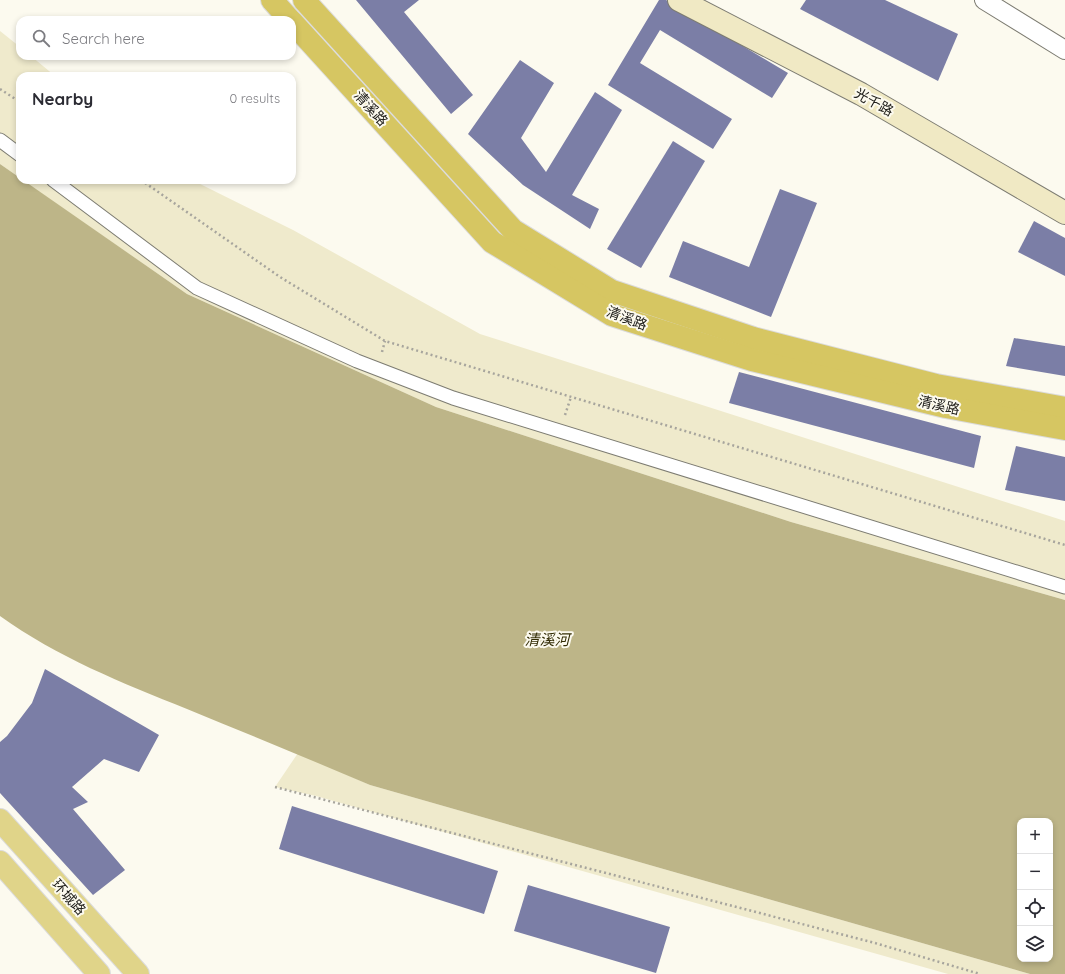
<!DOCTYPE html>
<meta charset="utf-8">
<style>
body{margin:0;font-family:Quicksand,"Noto Sans SC",sans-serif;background:#f2f2f3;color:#2b2b33}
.controls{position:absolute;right:12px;bottom:12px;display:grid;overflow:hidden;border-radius:8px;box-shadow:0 2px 6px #0003}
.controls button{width:36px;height:36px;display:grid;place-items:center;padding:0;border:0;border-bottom:1px solid #e1e1e2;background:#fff;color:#2b2b33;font:20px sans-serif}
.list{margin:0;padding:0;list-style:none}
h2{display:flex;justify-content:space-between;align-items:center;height:52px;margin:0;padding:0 16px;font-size:17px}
h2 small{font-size:13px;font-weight:400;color:#7c7c81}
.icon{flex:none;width:22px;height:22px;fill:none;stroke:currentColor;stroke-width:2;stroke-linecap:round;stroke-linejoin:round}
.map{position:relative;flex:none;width:1065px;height:974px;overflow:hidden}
.search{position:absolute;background:#fff;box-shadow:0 2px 6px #0003;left:16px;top:16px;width:280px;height:44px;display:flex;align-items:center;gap:10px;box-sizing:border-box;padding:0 14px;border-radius:12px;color:#7c7c81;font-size:15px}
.panel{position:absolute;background:#fff;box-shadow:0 2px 6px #0003;left:16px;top:72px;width:280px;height:112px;border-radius:12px}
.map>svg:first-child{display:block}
</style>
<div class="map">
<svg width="1065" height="974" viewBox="0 0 1065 974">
<rect width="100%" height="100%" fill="#fcfaef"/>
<g fill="#efeacc">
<path d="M0,31L20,47V56H31L55,76H20V178L0,164Z"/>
<path d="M22,180H192L293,230L480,334L1065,521V600L791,522L436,407L187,294Z"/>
<path d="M298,753L370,785L1030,974H948L316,796L275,787Z"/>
</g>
<path fill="#bdb588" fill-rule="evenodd" d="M0,164L187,294L436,407L791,522L1065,600V974H1030L370,785C309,759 248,734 187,709C122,683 57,657 0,616ZM1020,821H1050V959H1020Z"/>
<g fill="#7b7ea6">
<path d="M356,0H419L404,12L473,95L451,114Z"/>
<path d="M659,0H666L788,73L772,98L660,30L640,63L732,119L713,149L608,85Z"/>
<path d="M806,0H885L958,34L938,81L800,9Z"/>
<path d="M520,60L554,83L521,138L546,172L595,92L622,110L572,195L599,209L590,229L523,185L468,134Z"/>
<path d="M673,141L705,161L641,268L607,249Z"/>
<path d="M780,189L817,203L771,317L669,277L683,241L749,267Z"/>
<path d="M1034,221L1065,238V276L1018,252Z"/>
<path d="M1014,338L1065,346V376L1006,366Z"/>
<path d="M739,372L981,436L974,468L729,403Z"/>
<path d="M1016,446L1065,457V501L1005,490Z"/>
<path d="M45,669L159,735L139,772L104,759L72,787L88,802L73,809L125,870L93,895L0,793V742L7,736L32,703Z"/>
<path d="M292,806L498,871L484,914L279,849Z"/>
<path d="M528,885L670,927L656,973L514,931Z"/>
</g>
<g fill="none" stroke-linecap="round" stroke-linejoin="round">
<g stroke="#7d7c72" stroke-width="15">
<g id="pedestrian">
<path d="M0,140L20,155"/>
<path d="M53,180L197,288L357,361L453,398L1065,587"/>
</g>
</g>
<g stroke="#7d7c72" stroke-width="20">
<path id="minor" d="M984,0L1065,50"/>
</g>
<g stroke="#7d7c72" stroke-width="24">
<path id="secondary" d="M679,0L861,94L1065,213"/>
</g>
<g stroke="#dbdbdb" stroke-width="24">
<g id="primary">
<path d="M0,820L138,974"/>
<path d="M0,862L99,974"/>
</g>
</g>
<g stroke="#dbdbdb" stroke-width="24">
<g id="trunk">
<path d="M272,0L290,20"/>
<path d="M304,0L513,230L612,291L753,338L936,385L1065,408"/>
<path d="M292,22L492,242L612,315L752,360L946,407L1065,429"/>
</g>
</g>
<g stroke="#a7a59d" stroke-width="2.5" stroke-dasharray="2 3" stroke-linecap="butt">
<path d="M0,89L20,102"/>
<path d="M141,180L280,277L385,341L1065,545"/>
<path d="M382,352L385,341"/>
<path d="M565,415L571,397"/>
<path d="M275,787L875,943L980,974"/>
</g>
<use href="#pedestrian" stroke="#fff" stroke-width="13"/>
<use href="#minor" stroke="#fff" stroke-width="18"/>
<use href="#secondary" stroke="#f0e9c4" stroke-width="22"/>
<use href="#primary" stroke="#e0d489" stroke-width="22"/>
<use href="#trunk" stroke="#d6c662" stroke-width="22"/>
</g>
<g text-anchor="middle" stroke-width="4" stroke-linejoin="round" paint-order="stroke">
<g font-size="14" fill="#21201c" stroke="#fcfaef">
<text transform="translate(874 102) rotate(29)" y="5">光千路</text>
<text transform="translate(371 108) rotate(48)" y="5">清溪路</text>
<text transform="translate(627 318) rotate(21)" y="5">清溪路</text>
<text transform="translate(939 405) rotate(13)" y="5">清溪路</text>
<text transform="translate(69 897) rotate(48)" y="5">环城路</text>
</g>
<g font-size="15" font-style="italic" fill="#322c05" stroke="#fcfaef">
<text x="547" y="645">清溪河</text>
</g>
</g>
</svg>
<div class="controls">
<button>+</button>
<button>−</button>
<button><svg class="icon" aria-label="locate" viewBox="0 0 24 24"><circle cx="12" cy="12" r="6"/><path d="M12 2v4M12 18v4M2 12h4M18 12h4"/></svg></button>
<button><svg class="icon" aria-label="layers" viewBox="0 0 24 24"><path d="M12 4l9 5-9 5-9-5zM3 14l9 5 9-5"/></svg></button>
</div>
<div class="search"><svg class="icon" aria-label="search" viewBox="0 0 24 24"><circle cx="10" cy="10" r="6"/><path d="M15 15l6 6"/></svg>Search here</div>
<section class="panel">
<h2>Nearby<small>0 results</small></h2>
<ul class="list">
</ul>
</section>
</div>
